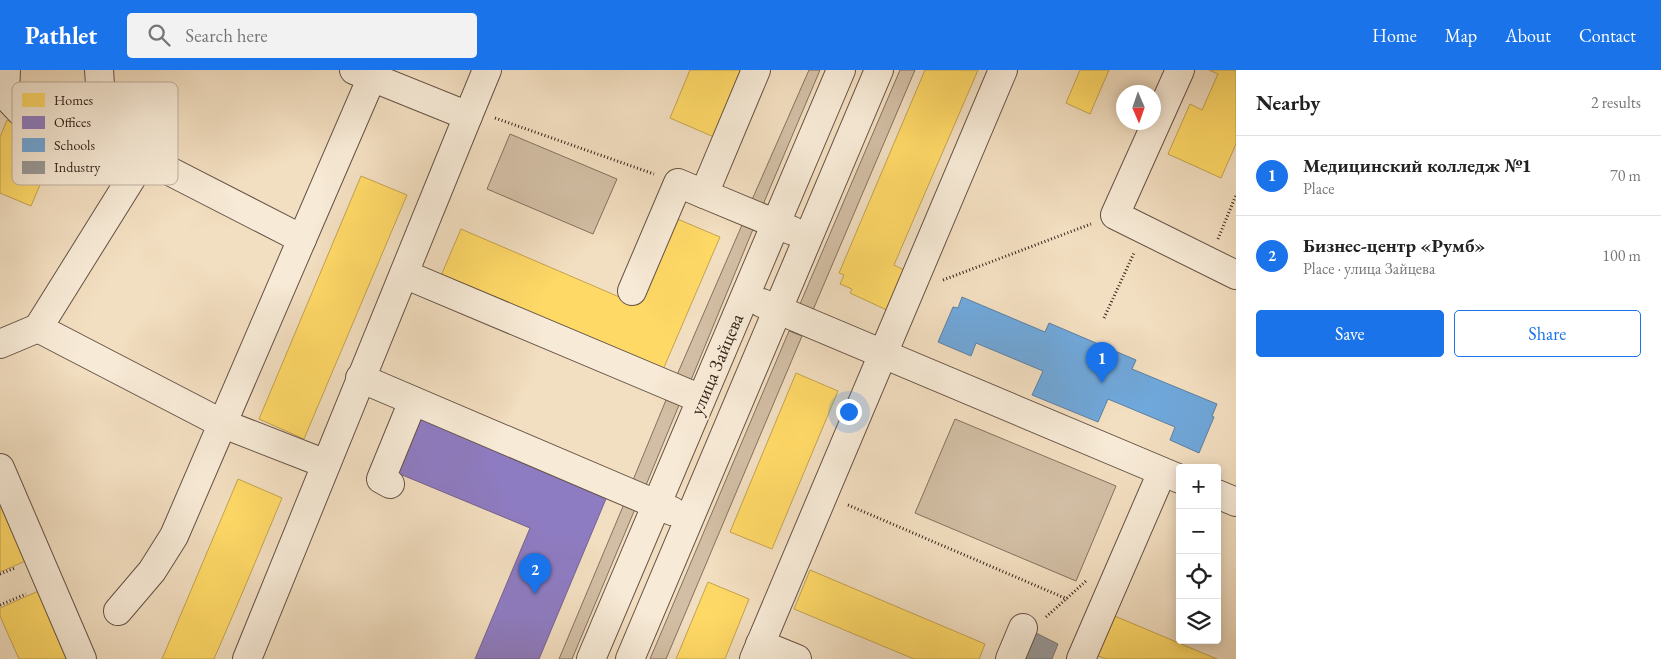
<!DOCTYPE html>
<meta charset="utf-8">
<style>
body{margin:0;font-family:"EB Garamond",serif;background:#f2f2f2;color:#222}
.controls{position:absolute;right:15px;bottom:15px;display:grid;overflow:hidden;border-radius:5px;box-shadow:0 2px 12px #0003}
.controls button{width:45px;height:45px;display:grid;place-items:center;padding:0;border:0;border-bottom:1px solid #e0e0e0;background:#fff;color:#222;font:25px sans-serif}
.compass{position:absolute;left:1116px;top:15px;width:45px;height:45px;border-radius:50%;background:#fff;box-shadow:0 2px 12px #0003;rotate:178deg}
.you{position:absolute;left:848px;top:341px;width:18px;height:18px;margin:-12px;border:4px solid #fff;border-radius:50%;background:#1a73e8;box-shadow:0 0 0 8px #1a73e833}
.badge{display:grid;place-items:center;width:32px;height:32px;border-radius:50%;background:#1a73e8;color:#fff;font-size:16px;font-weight:700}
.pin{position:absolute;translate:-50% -41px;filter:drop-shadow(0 1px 2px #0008)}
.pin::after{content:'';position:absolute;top:26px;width:18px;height:15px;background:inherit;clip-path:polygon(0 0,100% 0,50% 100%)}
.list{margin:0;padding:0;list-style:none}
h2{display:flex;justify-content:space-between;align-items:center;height:65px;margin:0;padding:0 20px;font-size:21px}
h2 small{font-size:16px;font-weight:400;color:#767676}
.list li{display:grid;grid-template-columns:32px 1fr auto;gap:15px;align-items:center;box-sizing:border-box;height:80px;padding:0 20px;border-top:1px solid #e0e0e0}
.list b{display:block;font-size:19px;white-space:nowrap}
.list p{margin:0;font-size:16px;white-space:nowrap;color:#767676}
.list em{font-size:16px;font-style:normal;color:#767676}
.actions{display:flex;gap:10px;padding:15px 20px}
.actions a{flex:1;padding:11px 0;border:1px solid #1a73e8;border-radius:5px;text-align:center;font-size:18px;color:#1a73e8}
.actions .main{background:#1a73e8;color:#fff}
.icon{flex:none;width:28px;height:28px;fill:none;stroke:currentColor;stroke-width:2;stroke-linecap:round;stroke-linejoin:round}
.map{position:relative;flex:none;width:1236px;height:589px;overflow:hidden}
header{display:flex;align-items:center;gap:30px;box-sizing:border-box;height:70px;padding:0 25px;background:#1a73e8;color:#fff}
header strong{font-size:24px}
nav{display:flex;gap:28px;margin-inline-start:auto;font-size:18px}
.search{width:350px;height:45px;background:#f2f2f2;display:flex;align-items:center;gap:12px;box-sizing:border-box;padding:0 18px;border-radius:5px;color:#767676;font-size:19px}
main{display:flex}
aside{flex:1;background:#fff}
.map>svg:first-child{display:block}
</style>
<header>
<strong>Pathlet</strong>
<div class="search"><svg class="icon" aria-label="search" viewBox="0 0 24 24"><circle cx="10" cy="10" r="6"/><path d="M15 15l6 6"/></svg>Search here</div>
<nav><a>Home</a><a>Map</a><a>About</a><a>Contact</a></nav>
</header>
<main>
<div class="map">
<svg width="1236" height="589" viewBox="0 0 1236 589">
<rect width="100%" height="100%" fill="#f2dec0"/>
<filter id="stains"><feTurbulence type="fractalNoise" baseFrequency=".004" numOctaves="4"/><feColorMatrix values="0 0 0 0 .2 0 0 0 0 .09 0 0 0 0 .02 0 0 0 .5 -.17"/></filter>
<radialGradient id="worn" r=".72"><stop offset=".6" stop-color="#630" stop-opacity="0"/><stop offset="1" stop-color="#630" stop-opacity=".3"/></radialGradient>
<g fill="#d2bea4" stroke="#847160">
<path d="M809,0H820L762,137L751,132Z"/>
<path d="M900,0H915L813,240L800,234Z"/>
<path d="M510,64L617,109L593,164L487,119Z"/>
<path d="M745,148L756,152L691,310L677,305Z"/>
<path d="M789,261L802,266L666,589H650Z"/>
<path d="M666,330L679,335L644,420L631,415Z"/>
<path d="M955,349L1116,416L1076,511L915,443Z"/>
<path d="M624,434L635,439L572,589H559Z"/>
</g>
<g fill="#ffd966" stroke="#c3a350">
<path d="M690,0H742L714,67L670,48Z"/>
<path d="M925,0H978L894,195L908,202L891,242L850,223L852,219L840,214L844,205L839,203Z"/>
<path d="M1080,0H1109L1090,44L1066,33Z"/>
<path d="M1209,0H1236V74L1221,108L1168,84L1190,34L1202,40L1218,4Z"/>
<path d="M7,50L58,72L31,136L0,123V67Z"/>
<path d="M361,106L407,125L304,369L259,349Z"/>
<path d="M675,148L720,167L662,302L440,208L461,159L638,235Z"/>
<path d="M796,303L838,321L772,479L730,462Z"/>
<path d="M238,409L282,428L244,519L214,589H162Z"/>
<path d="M0,425L28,490L0,502Z"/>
<path d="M810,500L985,574L979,589H914L794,539Z"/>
<path d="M708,512L749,529L725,589H676Z"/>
<path d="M43,519L73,589H19L0,546V538Z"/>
<path d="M1110,544L1217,589H1106L1093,584Z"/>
</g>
<path fill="#8e7cc3" stroke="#746291" d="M419,345L608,424L539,589H475L530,458L395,402Z"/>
<path fill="#6fa8dc" stroke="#5e80a2" d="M962,227L1045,262L1049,253L1136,290L1132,299L1217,334L1212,346L1214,347L1199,383L1170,370L1175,357L1108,329L1098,352L1032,325L1043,301L976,273L971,286L938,272L953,237L958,238Z"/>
<path fill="#999" stroke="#7b7674" d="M1036,563L1058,574L1052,589H1025Z"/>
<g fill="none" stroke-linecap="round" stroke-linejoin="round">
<g stroke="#655245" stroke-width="30">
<g id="minor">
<path d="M6,0L5,25L24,45L60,61L92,55L144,88L302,169L174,466L152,501L118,541"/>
<path d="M756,0L704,124L793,161"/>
<path d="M1180,0L1115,145L1236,205"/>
<path d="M468,46L487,0"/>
<path d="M92,55L101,29L99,0"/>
<path d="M302,169L375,0"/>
<path d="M404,204L701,329"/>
<path d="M632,221L678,113L704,124"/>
<path d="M762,233L1180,409"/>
<path d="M38,258L221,353L326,394"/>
<path d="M0,274L38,258L144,88"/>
<path d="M360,308L672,441"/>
<path d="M0,398L82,589"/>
<path d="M390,414L381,409L413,331"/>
<path d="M1217,424L1236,432"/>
<path d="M760,574L797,589"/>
<path d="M247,589L468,46L354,0"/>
<path d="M591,589L841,0"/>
<path d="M630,589L879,0"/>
<path d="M754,589L1003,0"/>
<path d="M1010,589L1023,558"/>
<path d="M1081,589L1162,402"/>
</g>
</g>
<g stroke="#36241c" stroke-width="3" stroke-dasharray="1 2.5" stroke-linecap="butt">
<path d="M495,48L654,104"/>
<path d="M1218,169L1236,125"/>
<path d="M943,210L1091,154"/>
<path d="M1104,248L1134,183"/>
<path d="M848,435L1067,529"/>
<path d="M0,504L15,498"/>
<path d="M0,535L26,524"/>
<path d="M1046,547L1086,511"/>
</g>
<use href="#minor" stroke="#f7ead6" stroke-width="28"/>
</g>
<g text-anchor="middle" stroke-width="5" stroke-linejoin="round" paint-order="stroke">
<g font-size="19" fill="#36241c" stroke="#f7ead6">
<text transform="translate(716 294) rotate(-67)" y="7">улица Зайцева</text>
</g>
</g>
<rect x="12" y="12" width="166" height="103" rx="8" fill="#f7ead6" stroke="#bdaf9e" stroke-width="1"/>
<rect x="22" y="23" width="23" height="14" fill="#ffd966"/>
<rect x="22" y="46" width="23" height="13" fill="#8e7cc3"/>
<rect x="22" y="68" width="23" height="14" fill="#6fa8dc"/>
<rect x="22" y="91" width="23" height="13" fill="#999"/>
<g font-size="14" fill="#36241c">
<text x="54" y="35">Homes</text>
<text x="54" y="57">Offices</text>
<text x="54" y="80">Schools</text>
<text x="54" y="102">Industry</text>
</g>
<rect width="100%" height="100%" filter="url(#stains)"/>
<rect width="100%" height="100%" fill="url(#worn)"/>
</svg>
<div class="controls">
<button>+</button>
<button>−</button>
<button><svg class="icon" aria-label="locate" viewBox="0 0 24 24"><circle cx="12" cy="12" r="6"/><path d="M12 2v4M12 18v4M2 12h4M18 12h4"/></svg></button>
<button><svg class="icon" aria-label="layers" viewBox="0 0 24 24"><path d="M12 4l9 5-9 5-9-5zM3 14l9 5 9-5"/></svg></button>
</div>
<svg class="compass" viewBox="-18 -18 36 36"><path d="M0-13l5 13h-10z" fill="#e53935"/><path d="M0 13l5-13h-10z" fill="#767676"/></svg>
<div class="you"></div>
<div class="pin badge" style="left:1102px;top:313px">1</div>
<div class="pin badge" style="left:535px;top:524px">2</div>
</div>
<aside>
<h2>Nearby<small>2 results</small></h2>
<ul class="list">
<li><span class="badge">1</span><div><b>Медицинский колледж №1</b><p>Place</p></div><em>70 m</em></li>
<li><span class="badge">2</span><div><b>Бизнес-центр «Румб»</b><p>Place · улица Зайцева</p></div><em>100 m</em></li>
</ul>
<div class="actions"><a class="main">Save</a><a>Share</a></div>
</aside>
</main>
